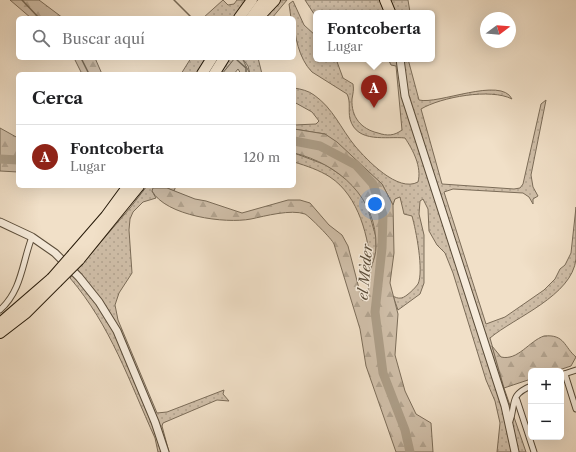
<!DOCTYPE html>
<html lang="es">
<meta charset="utf-8">
<style>
body{margin:0;font-family:"Libre Caslon Text",serif;background:#f6f6f6;color:#202124}
.controls{position:absolute;right:12px;bottom:12px;display:grid;overflow:hidden;border-radius:6px;box-shadow:0 4px 16px #0002}
.controls button{width:36px;height:36px;display:grid;place-items:center;padding:0;border:0;border-bottom:1px solid #e0e0e0;background:#fff;color:#202124;font:20px sans-serif}
.compass{position:absolute;left:480px;top:12px;width:36px;height:36px;border-radius:50%;background:#fff;box-shadow:0 4px 16px #0002;rotate:74deg}
.you{position:absolute;left:375px;top:204px;width:14px;height:14px;margin:-10px;border:3px solid #fff;border-radius:50%;background:#1a73e8;box-shadow:0 0 0 6px #1a73e833}
.badge{display:grid;place-items:center;width:26px;height:26px;border-radius:50%;background:#8f2418;color:#fff;font-size:13px;font-weight:700}
.pin{position:absolute;translate:-50% -33px;filter:drop-shadow(0 1px 2px #0008)}
.pin::after{content:'';position:absolute;top:21px;width:14px;height:12px;background:inherit;clip-path:polygon(0 0,100% 0,50% 100%)}
.popup{position:absolute;left:313px;top:10px;width:122px;height:52px;box-sizing:border-box;display:grid;place-content:center;border-radius:6px;background:#fff;filter:drop-shadow(0 1px 3px #0005);font-size:13px;white-space:nowrap;color:#757577}
.popup b{font-size:15px;color:#202124}
.popup::after{content:'';position:absolute;left:50%;top:100%;margin-left:-8px;border:8px solid transparent;border-top-color:#fff}
.list{margin:0;padding:0;list-style:none}
h2{display:flex;justify-content:space-between;align-items:center;height:52px;margin:0;padding:0 16px;font-size:17px}
h2 small{font-size:13px;font-weight:400;color:#757577}
.list li{display:grid;grid-template-columns:26px 1fr auto;gap:12px;align-items:center;box-sizing:border-box;height:64px;padding:0 16px;border-top:1px solid #e0e0e0}
.list b{display:block;font-size:15px;white-space:nowrap}
.list p{margin:0;font-size:13px;white-space:nowrap;color:#757577}
.list em{font-size:13px;font-style:normal;color:#757577}
.icon{flex:none;width:22px;height:22px;fill:none;stroke:currentColor;stroke-width:2;stroke-linecap:round;stroke-linejoin:round}
.map{position:relative;flex:none;width:576px;height:452px;overflow:hidden}
.search{position:absolute;background:#fff;box-shadow:0 4px 16px #0002;left:16px;top:16px;width:280px;height:44px;display:flex;align-items:center;gap:10px;box-sizing:border-box;padding:0 14px;border-radius:6px;color:#757577;font-size:15px}
.panel{position:absolute;background:#fff;box-shadow:0 4px 16px #0002;left:16px;top:72px;width:280px;height:116px;border-radius:6px}
.map>svg:first-child{display:block}
</style>
<div class="map">
<svg width="576" height="452" viewBox="0 0 576 452">
<defs>
<pattern id="grass-dots" width="8" height="8" patternUnits="userSpaceOnUse"><rect width="8" height="8" fill="#cfbea8"/><path d="M2 2h.1M6 6h.1" fill="none" stroke="#b2a38f" stroke-width="1.8" stroke-linecap="round"/></pattern>
<pattern id="forest-firs" width="22" height="20" patternUnits="userSpaceOnUse"><rect width="22" height="20" fill="#cfbea8"/><path d="M5 1l3.5 6h-7zM16 11l3.5 6h-7z" fill="#b2a38f"/></pattern>
</defs>
<rect width="100%" height="100%" fill="#f1e0c8"/>
<filter id="stains"><feTurbulence type="fractalNoise" baseFrequency=".005" numOctaves="4"/><feColorMatrix values="0 0 0 0 .2 0 0 0 0 .09 0 0 0 0 .02 0 0 0 .5 -.17"/></filter>
<radialGradient id="worn" r=".72"><stop offset=".6" stop-color="#630" stop-opacity="0"/><stop offset="1" stop-color="#630" stop-opacity=".3"/></radialGradient>
<g fill="url(#grass-dots)" stroke="#7b6c58">
<path d="M223,0L228,5L234,4L237,0H287L272,18H203Z"/>
<path d="M305,0H408L410,12L316,13V17Z"/>
<path d="M293,1L304,25L316,36V59H336L343,78L353,84C354,90 353,93 352,99C351,117 361,129 378,133C387,136 394,136 402,130L396,66L391,65L388,59H408L419,100C438,105 501,76 512,99C491,88 441,97 421,109L442,184L514,189L520,188L523,184L541,104L546,100L531,175L533,187L538,196L533,199V204L529,197L523,193L453,189L444,192L486,324L505,317L544,290L555,279L560,269L565,265L571,253L576,207C576,224 576,242 576,259C572,296 515,317 490,338L504,388L526,452H497L500,423L495,401L486,380L453,273L445,253L437,245L429,231L428,209L423,199L420,201L419,214L424,235V283L420,294L398,310L393,296C398,299 402,299 407,295C411,292 415,288 418,284C424,271 416,230 412,216L404,214L400,197L395,199L393,205L382,184L325,134L294,129V125L316,124L319,121L312,112L294,102V88C301,89 309,91 314,95C333,108 341,129 355,146C367,160 398,193 418,182C422,167 413,150 405,138C387,136 357,144 350,119C348,110 351,102 347,94L312,72C299,59 294,35 294,18H291L289,4Z"/>
<path d="M191,58H235L222,74H181Z"/>
<path d="M242,58H258L262,74H250L248,66Z"/>
<path d="M294,153L326,165L345,178L362,195L367,206L376,237V253L371,270C369,238 359,196 330,177C319,170 307,166 294,162Z"/>
<path d="M147,186H176L174,191L167,188L152,191L156,198L143,202L133,212L130,219L129,230L132,273L119,293L115,305L118,320L157,413L167,412L224,390L223,394L229,401L217,400L163,423L162,426L169,452H158L155,438C129,381 111,326 70,278L130,208Z"/>
</g>
<g fill="url(#forest-firs)" stroke="#7b6c58">
<path d="M10,0H39L63,18H31Z"/>
<path d="M74,58H95L102,74H82Z"/>
<path d="M235,58H242L250,74H241L238,69L234,74H222Z"/>
<path d="M0,128L18,138V172L0,171Z"/>
<path d="M294,129L325,134L337,142L382,184L393,205L394,253L390,283L398,314L395,355L405,391L416,414L431,423L433,452H396L366,366L360,329L334,244C332,239 309,216 305,214C291,209 265,216 251,219C225,224 166,216 152,191L153,188H167L195,199L206,201L242,213L288,200H300L310,203L329,225L342,235L348,246L362,300L366,301L368,298C368,287 369,276 372,265C374,259 376,253 376,247C377,198 339,164 294,153Z"/>
<path d="M544,336C565,334 564,347 576,357L571,366L556,371H531V379L504,388L492,346L501,357C518,361 529,341 544,336Z"/>
</g>
<g fill="none" stroke-linecap="round" stroke-linejoin="round">
<g stroke="#776955" stroke-width="1.5">
<path d="M22,0L39,18"/>
<path d="M174,0L192,18"/>
<path d="M81,58L89,74"/>
<path d="M237,60L246,68V74"/>
</g>
<g stroke="#ac9d87" stroke-width="9">
<path d="M294,141L320,146L356,165L373,184L383,215L382,248L375,312L383,373L405,430L410,452"/>
<path d="M0,159L18,160"/>
</g>
<g stroke="#5a4c39" stroke-width="7">
<g id="minor">
<path d="M0,310C22,290 22,263 32,237"/>
<path d="M565,374L576,409"/>
<path d="M561,375L576,370"/>
<path d="M517,400L534,452"/>
<path d="M510,421C516,404 509,395 531,386"/>
</g>
</g>
<g stroke="#5a4c39" stroke-width="9">
<g id="tertiary">
<path d="M400,59L405,96L505,406L515,452"/>
<path d="M0,222L32,237L55,253L79,277L99,302L117,331L155,422L165,452"/>
</g>
</g>
<g stroke="#271a09" stroke-width="12">
<g id="motorway">
<path d="M385,0L390,12"/>
<path d="M239,18L252,0"/>
<path d="M251,18L264,0"/>
<path d="M258,18L275,0"/>
<path d="M202,74L212,58"/>
<path d="M214,74L224,58"/>
<path d="M73,254L106,216L128,186"/>
<path d="M79,260L139,186"/>
<path d="M0,323L52,278"/>
<path d="M0,333L26,313L57,282"/>
</g>
</g>
<use href="#minor" stroke="#f6ebdb" stroke-width="5"/>
<use href="#tertiary" stroke="#f6ebdb" stroke-width="7"/>
<use href="#motorway" stroke="#f1e0c8" stroke-width="10"/>
<g stroke="#271a09" stroke-width="12" stroke-linecap="butt">
<g id="motorway-bridge">
<path d="M52,278L73,254"/>
<path d="M57,282L79,260"/>
</g>
</g>
<use href="#motorway-bridge" stroke="#f1e0c8" stroke-width="10"/>
</g>
<g text-anchor="middle" stroke-width="3" stroke-linejoin="round" paint-order="stroke">
<g font-size="14" font-style="italic" fill="#5c4e3b" stroke="#f6ebdb">
<text transform="translate(365 272) rotate(-85)" y="5">el Mèder</text>
</g>
</g>
<rect width="100%" height="100%" filter="url(#stains)"/>
<rect width="100%" height="100%" fill="url(#worn)"/>
</svg>
<div class="controls">
<button>+</button>
<button>−</button>
</div>
<svg class="compass" viewBox="-18 -18 36 36"><path d="M0-13l5 13h-10z" fill="#e53935"/><path d="M0 13l5-13h-10z" fill="#757577"/></svg>
<div class="you"></div>
<div class="pin badge" style="left:374px;top:108px">A</div>
<div class="popup"><b>Fontcoberta</b>Lugar</div>
<div class="search"><svg class="icon" aria-label="search" viewBox="0 0 24 24"><circle cx="10" cy="10" r="6"/><path d="M15 15l6 6"/></svg>Buscar aquí</div>
<section class="panel">
<h2>Cerca<small></small></h2>
<ul class="list">
<li><span class="badge">A</span><div><b>Fontcoberta</b><p>Lugar</p></div><em>120 m</em></li>
</ul>
</section>
</div>
